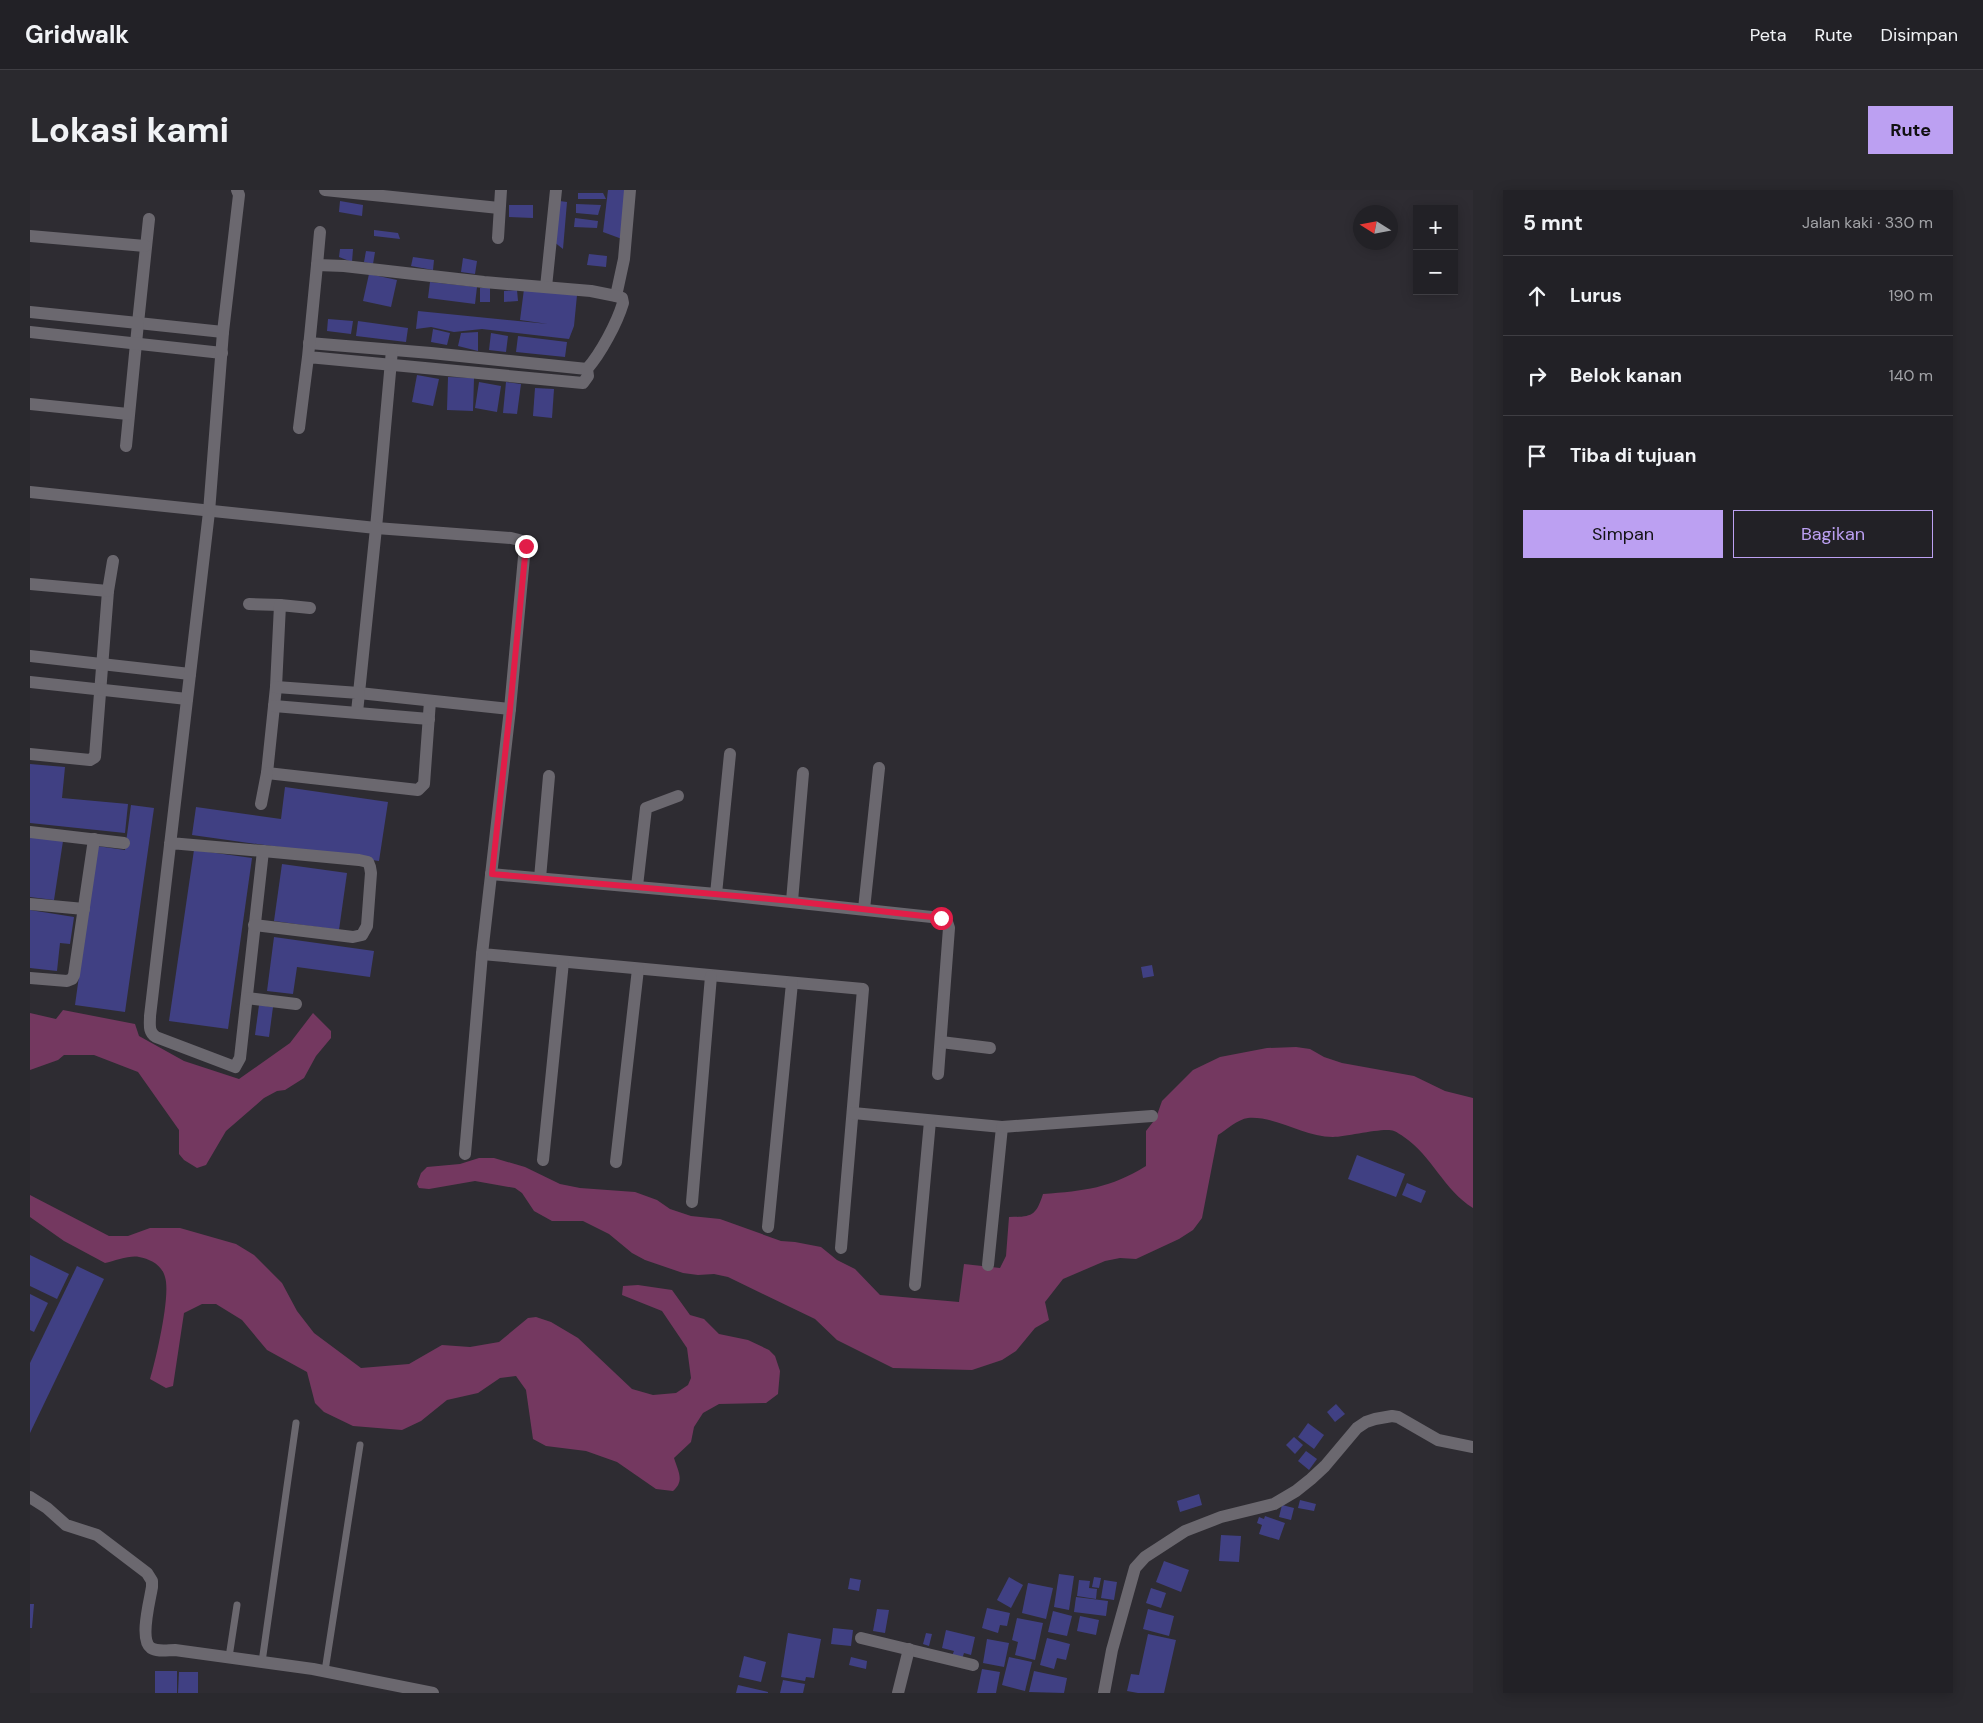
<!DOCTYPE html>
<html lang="id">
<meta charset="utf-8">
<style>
body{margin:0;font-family:"DM Sans",sans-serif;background:#2a292e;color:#f1f3f6}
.controls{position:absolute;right:15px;top:15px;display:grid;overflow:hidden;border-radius:0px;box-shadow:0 2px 12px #0003}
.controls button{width:45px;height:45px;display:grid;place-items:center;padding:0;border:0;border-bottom:1px solid #3f3e43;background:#222126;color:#f1f3f6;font:25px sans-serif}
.compass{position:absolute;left:1323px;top:15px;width:45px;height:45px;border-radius:50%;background:#222126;box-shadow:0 2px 12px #0003;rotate:281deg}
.stop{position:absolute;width:15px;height:15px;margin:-11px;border:4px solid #e11d48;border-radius:50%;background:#fff}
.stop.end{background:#e11d48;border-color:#fff;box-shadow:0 1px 5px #0008}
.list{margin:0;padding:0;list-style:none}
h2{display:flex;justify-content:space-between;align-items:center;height:65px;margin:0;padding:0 20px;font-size:21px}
h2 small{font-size:16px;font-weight:400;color:#a2a3a7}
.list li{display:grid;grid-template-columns:32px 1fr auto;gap:15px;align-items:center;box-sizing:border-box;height:80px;padding:0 20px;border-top:1px solid #3f3e43}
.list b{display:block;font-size:19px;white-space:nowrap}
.list em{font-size:16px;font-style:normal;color:#a2a3a7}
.actions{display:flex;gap:10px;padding:15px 20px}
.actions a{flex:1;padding:11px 0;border:1px solid #bca0f2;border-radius:0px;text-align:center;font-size:18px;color:#bca0f2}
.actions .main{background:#bca0f2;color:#111}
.icon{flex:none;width:28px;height:28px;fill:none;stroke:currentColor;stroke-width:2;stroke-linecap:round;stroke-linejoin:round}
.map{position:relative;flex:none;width:1443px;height:1503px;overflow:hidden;border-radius:0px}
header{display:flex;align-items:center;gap:30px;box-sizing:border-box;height:70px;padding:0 25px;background:#222126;border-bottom:1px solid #3f3e43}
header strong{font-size:24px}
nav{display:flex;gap:28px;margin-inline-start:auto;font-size:18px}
.intro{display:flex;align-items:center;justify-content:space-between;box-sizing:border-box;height:120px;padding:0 30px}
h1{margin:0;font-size:35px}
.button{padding:12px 22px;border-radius:0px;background:#bca0f2;color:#111;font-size:18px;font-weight:700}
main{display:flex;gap:30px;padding:0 30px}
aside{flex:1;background:#222126;border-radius:0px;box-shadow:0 2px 12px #0003}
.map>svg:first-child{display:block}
</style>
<header>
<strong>Gridwalk</strong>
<nav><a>Peta</a><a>Rute</a><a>Disimpan</a></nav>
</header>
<div class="intro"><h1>Lokasi kami</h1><a class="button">Rute</a></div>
<main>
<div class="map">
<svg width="1443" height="1503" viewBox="0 0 1443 1503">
<rect width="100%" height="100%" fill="#2e2c32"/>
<g fill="#743860">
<path d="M33,820L105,834L109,846L154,871L209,889L260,853L283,823L301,841V848L286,866L274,888L255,900L247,901L234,908L196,941L176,975L167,978L154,970L149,964V940L108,882L64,865H34L28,870L0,880V823L26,829Z"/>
<path d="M1266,857L1280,859L1294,867L1312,873L1384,886L1415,901L1443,908V1018C1414,1000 1402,966 1374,947C1371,945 1367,942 1364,941C1354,937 1317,947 1303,947C1273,947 1247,926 1218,928C1208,929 1196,940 1188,945L1172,1028L1163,1040L1149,1049L1106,1069L1090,1068L1075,1071L1033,1089L1015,1112L1019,1130L1005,1138L986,1161L972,1170L942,1180L863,1178L807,1150L785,1129L698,1087L684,1084L668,1085L653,1083L615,1070L602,1063L579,1044L553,1031H522L504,1021L492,1003L485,998L445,991L399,999L389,998L387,994L391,983L397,977L430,974L449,968H464L495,977L530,994L550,998L605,1002L627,1010L640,1019L661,1026L690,1029L751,1051L765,1052L791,1057L807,1070L825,1079L850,1105L929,1112L934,1074L970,1078L976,1066L979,1027C1002,1027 1006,1026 1013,1004C1055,1001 1080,998 1116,976V941L1126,928L1132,911L1163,880L1190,867L1237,858Z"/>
<path d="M0,1005L79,1046H98L120,1038H150L206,1054L224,1065L252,1093L267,1121L284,1143L331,1178L379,1174L412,1155L440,1157L469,1152L498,1128L506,1127L521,1132L548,1148L602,1199L623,1205L646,1203L658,1195L661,1188L657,1158L632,1121L592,1105L593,1096L608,1095L642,1100L660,1125L674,1129L689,1144L718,1150L739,1160L745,1166L750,1181L748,1204L736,1213L689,1214L673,1223L664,1237L661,1252L644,1268C648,1281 655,1291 643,1301L626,1299L587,1272L556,1261L516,1256L503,1249L496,1200L486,1186L470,1188L448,1203L417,1210L391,1231L372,1240L323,1236L294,1222L285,1213L277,1182L237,1160L212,1130L186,1114H172L154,1123L143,1196L136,1198L120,1189C126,1169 141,1105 135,1087C132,1075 120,1069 109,1067C100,1065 85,1071 75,1073L34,1051L0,1027Z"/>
</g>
<g fill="#404083">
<path d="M578,0H595L592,49L573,42Z"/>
<path d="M548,3H573L576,9H548Z"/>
<path d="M522,10L537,12L533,59L519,48Z"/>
<path d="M310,11L333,15L332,26L309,22Z"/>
<path d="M546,14L571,15L568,25L546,23Z"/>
<path d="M479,15H503V28L479,27Z"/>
<path d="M545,28L568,31L567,38L544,37Z"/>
<path d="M344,40L368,43L370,49L344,46Z"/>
<path d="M310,59H323L322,72L309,67Z"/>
<path d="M336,61L345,62L343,74L334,72Z"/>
<path d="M559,64L577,66L576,77L557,75Z"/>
<path d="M383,67L404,70L403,80L381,76Z"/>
<path d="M433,68L447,71L445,84L431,82Z"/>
<path d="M339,84L367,90L361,117L333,111Z"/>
<path d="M400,92L447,97L445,114L398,108Z"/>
<rect x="450" y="98" width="10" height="14"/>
<path d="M494,99L547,105L544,136L539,149L452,139L424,142L401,137L386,139L388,121L518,134L490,130Z"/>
<path d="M487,100L488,111L474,112V101Z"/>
<path d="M298,129L323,131L321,144L297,141Z"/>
<path d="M328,131L378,138L376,152L326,146Z"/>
<path d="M403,139L420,143L417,155L401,152Z"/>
<path d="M448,142V161L428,156L431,143Z"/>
<path d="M461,143L478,146L476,162L459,160Z"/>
<path d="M488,146L537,152L535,167L486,162Z"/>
<path d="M387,185L409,189L403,216L382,212Z"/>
<path d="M418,187L444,188L443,221L417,220Z"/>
<path d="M449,192L471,196L467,222L445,218Z"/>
<path d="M476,192L491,194L487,224L473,223Z"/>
<path d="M505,198L524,199L522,228L503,226Z"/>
<path d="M0,574L35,577L32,608L98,614L95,643L0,633Z"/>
<path d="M255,597L358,612L349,671L162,645L166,617L251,629Z"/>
<path d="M101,615L124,618L95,822L45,815L67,656L95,660Z"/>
<path d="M0,646L33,651L24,710L0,707Z"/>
<path d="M164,660L222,668L198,839L139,831Z"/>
<path d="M252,674L317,683L309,740L244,731Z"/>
<path d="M0,720L44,727L40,754L30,753L27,781L0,778Z"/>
<path d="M244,747L344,761L340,787L267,777L263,804L237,801Z"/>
<path d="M1122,775L1124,786L1113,788L1111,777Z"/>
<path d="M229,815L243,817L239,847L225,845Z"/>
<path d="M1327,965L1375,984L1366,1007L1318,989Z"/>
<path d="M1377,993L1396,1001L1391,1013L1372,1005Z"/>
<path d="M0,1065L39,1084L27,1109L0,1096Z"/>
<path d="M47,1076L74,1089L0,1243V1173Z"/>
<path d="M0,1104L18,1113L4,1142L0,1140Z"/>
<path d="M1306,1214L1315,1224L1305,1232L1297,1222Z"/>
<path d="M1278,1233L1294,1245L1284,1259L1268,1247Z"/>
<path d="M1264,1247L1273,1255L1265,1264L1256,1255Z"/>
<path d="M1276,1261L1287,1269L1279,1280L1268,1271Z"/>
<path d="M1169,1304L1172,1315L1150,1322L1147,1311Z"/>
<path d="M1270,1310L1286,1314L1284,1321L1268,1318Z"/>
<path d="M1252,1315L1264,1318L1261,1330L1249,1327Z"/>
<path d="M1235,1326L1255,1333L1249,1350L1229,1344L1232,1335L1227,1333L1229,1327L1234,1329Z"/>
<path d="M1191,1345L1211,1346L1209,1372L1189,1371Z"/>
<path d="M1134,1371L1159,1380L1151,1402L1126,1392Z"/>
<path d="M1029,1384L1044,1386L1039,1420L1024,1417Z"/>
<path d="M979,1387L993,1395L981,1418L967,1410Z"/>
<path d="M1064,1387L1071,1388L1069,1398L1062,1397Z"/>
<path d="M820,1388L831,1390L829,1401L818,1399Z"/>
<path d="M1049,1390L1060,1391L1059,1398L1067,1399L1066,1409L1047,1406Z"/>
<path d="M1074,1390L1087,1392L1084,1410L1071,1408Z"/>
<path d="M998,1393L1023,1398L1016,1429L992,1423Z"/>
<path d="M1121,1398L1136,1403L1131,1418L1116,1413Z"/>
<path d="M1046,1407L1078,1411L1076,1426L1044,1422Z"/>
<path d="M0,1414H4L2,1438H0Z"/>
<path d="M957,1418L980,1423L977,1436L970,1435L968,1443L952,1438Z"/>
<path d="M847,1419L859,1420L855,1443L843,1441Z"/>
<path d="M1118,1419L1144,1426L1139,1446L1113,1439Z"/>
<path d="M1023,1421L1042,1426L1037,1446L1018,1442Z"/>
<path d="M1050,1426L1069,1430L1066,1445L1047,1441Z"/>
<path d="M987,1428L1013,1433L1005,1470L985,1465L988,1452L982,1450Z"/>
<path d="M803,1438L823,1440L821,1456L801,1454Z"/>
<path d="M916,1440L945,1447L941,1465L934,1463L932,1469L922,1466L924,1461L912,1458Z"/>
<path d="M758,1443L791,1449L784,1488L776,1487L775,1491L751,1487Z"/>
<path d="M896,1443L902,1444L899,1456L893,1454Z"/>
<path d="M1118,1444L1146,1450L1134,1503H1108L1097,1501L1101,1484L1109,1485Z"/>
<path d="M1017,1448L1040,1454L1036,1470L1027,1468L1024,1479L1010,1475Z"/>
<path d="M957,1449L979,1453L974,1477L953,1473Z"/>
<path d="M714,1466L736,1472L731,1492L709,1487Z"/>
<path d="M821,1467L837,1471L836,1479L819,1475Z"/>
<path d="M979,1467L1002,1472L995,1501L972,1495Z"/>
<path d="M952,1479L970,1482L966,1503H947Z"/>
<rect x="125" y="1481" width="22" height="22"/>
<path d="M1004,1481L1037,1488L1034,1503L999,1502Z"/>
<path d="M149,1482H168V1503H148Z"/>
<path d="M753,1490L775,1494L773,1503H750Z"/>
<path d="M708,1495L738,1502V1503H706Z"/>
</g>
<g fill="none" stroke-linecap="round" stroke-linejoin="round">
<g stroke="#6b686f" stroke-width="7">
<path d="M199,1467L207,1415"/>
<path d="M232,1472L266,1233"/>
<path d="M295,1481L330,1255"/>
</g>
<g stroke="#6b686f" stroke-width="12">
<path d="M295,0L469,18"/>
<path d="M119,29L108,133L193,142"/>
<path d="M0,46L115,56"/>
<path d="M468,48L471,0"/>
<path d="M287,75L290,42"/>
<path d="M516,97L526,0"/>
<path d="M586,106L594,69L600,0"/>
<path d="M0,122L108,133L96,256"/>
<path d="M0,142L192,163"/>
<path d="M279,153L401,163L557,179"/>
<path d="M362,160L346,338L481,348L489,350L495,356L480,519L452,764L833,799L811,1058"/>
<path d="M0,214L98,224"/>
<path d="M269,238L278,167L287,75L314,76L454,92L561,101L586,106L592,108L593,113C587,133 571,163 557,179L558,186L553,193L278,167"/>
<path d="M0,302L346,338L329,503L480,519"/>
<path d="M0,394L78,401L65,567L60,570L0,564"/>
<path d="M78,401L83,371"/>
<path d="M219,414L250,415"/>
<path d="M280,418L250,415L246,497L237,583L388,600L394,594L400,511"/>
<path d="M0,466L160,484"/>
<path d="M0,492L157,509"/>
<path d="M246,497L329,503L327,522"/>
<path d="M244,516L399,529"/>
<path d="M231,614L237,583"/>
<path d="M0,642L94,653"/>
<path d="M140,653L233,661L210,868L205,877L126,847C118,842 120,834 120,826L179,322L193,142L209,5L207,0"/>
<path d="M461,684L686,704L911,728L917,732L919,738L908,884"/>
<path d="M510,688L519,586"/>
<path d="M607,696L616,618L648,606"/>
<path d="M686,704L700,564"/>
<path d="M762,711L773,583"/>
<path d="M0,714L54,719"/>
<path d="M834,719L849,578"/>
<path d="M224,735L323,747L332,745L337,736L341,683L340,677L338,672L329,670L233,661"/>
<path d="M0,788L37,791L42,789L44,785L64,649"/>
<path d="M217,808L266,814"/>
<path d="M911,852L960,858"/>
<path d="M823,923L972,937L958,1075"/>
<path d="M972,937L1122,926"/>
<path d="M435,964L452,764"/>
<path d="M513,970L533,772"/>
<path d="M586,972L608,779"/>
<path d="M662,1012L681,786"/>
<path d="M738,1037L762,793"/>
<path d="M885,1095L900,931"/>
<path d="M0,1307L17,1318L36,1335L67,1345L117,1383L122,1391V1397C120,1410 109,1450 121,1458C127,1462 138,1460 145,1460L283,1479L403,1503"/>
<path d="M831,1448L943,1475"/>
<path d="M868,1503L879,1459"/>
<path d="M1074,1503L1082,1460L1105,1378L1115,1367L1155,1341L1191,1327L1244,1314L1266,1301L1281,1289L1295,1276L1327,1238L1336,1232L1345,1229L1362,1226L1368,1227L1408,1250L1443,1257"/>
</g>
</g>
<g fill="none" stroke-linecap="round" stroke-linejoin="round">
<path stroke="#e11d48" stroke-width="6" d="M496,356L480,519L462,684L762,711L911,728"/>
</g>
</svg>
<div class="controls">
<button>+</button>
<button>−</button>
</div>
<svg class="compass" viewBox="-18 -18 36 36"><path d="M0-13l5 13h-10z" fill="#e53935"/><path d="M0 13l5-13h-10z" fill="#a2a3a7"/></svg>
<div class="stop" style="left:911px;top:728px"></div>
<div class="stop end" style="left:496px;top:356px"></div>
</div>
<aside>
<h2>5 mnt<small>Jalan kaki · 330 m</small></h2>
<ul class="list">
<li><svg class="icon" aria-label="ahead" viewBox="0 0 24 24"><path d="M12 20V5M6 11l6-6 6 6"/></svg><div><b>Lurus</b></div><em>190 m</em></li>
<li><svg class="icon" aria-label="right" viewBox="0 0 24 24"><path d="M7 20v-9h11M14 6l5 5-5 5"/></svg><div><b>Belok kanan</b></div><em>140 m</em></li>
<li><svg class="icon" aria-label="arrive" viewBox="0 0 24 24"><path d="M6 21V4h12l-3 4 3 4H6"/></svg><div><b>Tiba di tujuan</b></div></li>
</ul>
<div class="actions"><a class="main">Simpan</a><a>Bagikan</a></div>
</aside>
</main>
